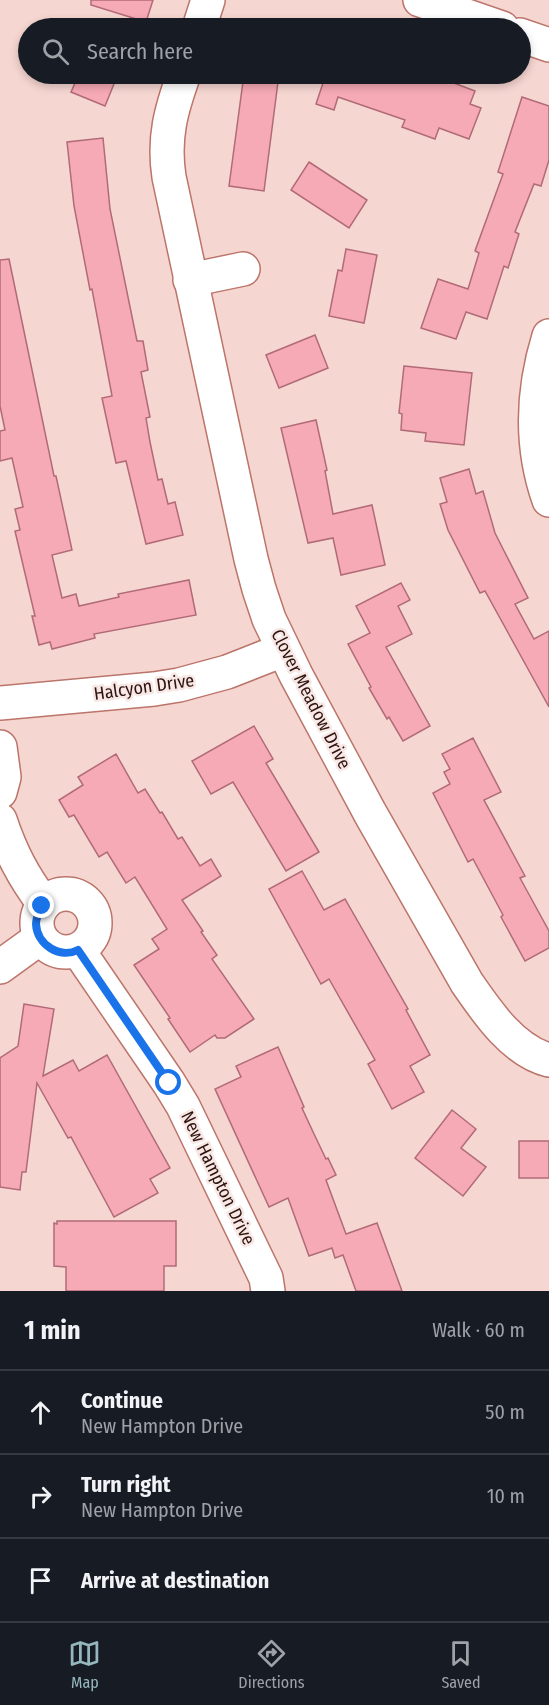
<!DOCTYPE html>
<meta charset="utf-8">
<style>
body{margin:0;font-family:"Fira Sans Condensed",sans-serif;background:#242831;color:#f1f3f6}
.stop{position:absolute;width:18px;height:18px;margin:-14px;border:4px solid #1a73e8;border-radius:50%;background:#fff}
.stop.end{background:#1a73e8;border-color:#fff;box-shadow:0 2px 6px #0008}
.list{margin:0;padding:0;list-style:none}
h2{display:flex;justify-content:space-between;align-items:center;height:78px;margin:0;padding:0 24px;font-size:26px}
h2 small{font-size:20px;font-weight:400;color:#9ea1a6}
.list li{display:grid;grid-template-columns:39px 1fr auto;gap:18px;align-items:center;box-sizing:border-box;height:84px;padding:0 24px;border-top:2px solid #363941}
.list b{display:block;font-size:22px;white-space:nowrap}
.list p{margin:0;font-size:20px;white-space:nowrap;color:#9ea1a6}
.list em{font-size:20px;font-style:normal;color:#9ea1a6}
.icon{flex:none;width:33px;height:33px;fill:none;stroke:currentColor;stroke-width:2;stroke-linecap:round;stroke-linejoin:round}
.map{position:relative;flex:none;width:549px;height:1291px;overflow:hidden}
.search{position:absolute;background:#171b24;box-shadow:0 3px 9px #0003;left:18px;right:18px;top:18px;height:66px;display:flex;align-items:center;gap:15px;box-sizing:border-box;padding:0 21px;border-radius:33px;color:#9ea1a6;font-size:22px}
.sheet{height:330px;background:#171b24}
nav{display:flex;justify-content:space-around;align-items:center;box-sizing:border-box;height:84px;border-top:2px solid #363941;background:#171b24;font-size:16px;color:#9ea1a6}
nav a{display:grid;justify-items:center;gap:3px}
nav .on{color:#96b7be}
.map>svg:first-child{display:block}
</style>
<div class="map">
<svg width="549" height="1291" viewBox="0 0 549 1291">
<rect width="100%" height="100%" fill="#f6d6d1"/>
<g fill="#f6aab6" stroke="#b16b77" stroke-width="1.5">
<path d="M91,0H153L146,22L91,5Z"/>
<path d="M79,74H118L105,106L71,92Z"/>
<path d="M244,74H279L264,191L229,186Z"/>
<path d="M326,74H430L475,91L470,104L481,108L469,139L439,128L435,139L402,127L405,120L338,97L334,110L316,104Z"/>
<path d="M522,97L549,106V160L541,186L534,184L515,232L519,234L508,268L504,266L487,319L466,312L456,339L421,328L438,279L468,289L479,253L475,251L503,174L498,172Z"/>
<path d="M103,138L110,209L137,341H143L148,370L141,372L150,417L146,418L150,442L158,480L162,479L168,504L175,502L183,535L146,544L126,461L116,463L102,398L112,396L92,289L90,290L74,206L67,142Z"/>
<path d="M309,162L367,200L349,228L291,190Z"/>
<path d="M346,249L377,255L364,323L329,316L338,270L342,271Z"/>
<path d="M9,259L54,476H56L72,550L52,555L62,598L76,594L79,606L119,597L118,594L189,580L196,615L94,634L95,638L52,649L50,642L39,645L32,616H35L15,531L20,530L15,509L23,507L12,458L0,461V431L5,430L0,406V260Z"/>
<path d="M315,335L328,368L279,388L266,355Z"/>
<path d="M404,366L472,373L464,445L425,441L426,433L401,430L402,414L399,413Z"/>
<path d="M316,420L327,470L325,471L333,514L372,505L385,565L341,575L333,538L308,543L281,428Z"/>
<path d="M469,469L476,494L483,491L495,533L528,598L515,604L534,639L549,631V707L485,591L480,593L448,530L440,504L447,502L440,478Z"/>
<path d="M401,583L410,600L398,606L412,634L386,647L430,726L403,741L389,717L387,719L369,688L371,687L348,644L370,633L356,606Z"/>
<path d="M254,726L273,759L266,763L319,852L286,871L233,782L211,794L192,761Z"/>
<path d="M473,738L501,792L484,800L525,876L520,878L549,931V948L525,961L501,917L503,915L473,859L468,862L433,793L450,784L444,772L450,769L442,754Z"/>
<path d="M116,754L138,793L145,789L160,813L162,812L178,839L182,837L200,866L211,859L221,876L182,900L203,931L201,932L217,955L212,959L254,1019L225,1038H217L215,1035L190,1052L168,1019L170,1018L134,965L159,949L152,939L167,929L135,877L126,883L107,852L99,857L74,815L69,817L59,800L83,785L78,777Z"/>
<path d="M302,871L324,910L345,899L408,1009L406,1010L430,1055L410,1066L424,1092L392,1109L368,1064L375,1060L329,979L321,984L269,889Z"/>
<path d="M24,1004L54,1009L43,1076L73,1060L79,1071L107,1055L170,1168L150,1179L158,1193L114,1217L71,1137L68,1138L37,1083L26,1172H22L20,1190L0,1187V1058L18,1046Z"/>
<path d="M278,1047L304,1107L302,1108L314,1134L326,1159L328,1158L336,1175L326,1180L346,1234L377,1223L402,1291H356L343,1255L335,1258L332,1248L309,1256L288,1198L269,1207L215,1089L241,1077L236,1066Z"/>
<path d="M452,1110L476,1129L461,1148L486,1167L463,1196L415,1158Z"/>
<rect x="519" y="1141" width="30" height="37"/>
<path d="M57,1221H176V1266H164V1291H66V1267L54,1266V1223L57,1224Z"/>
</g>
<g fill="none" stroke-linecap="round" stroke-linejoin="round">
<g stroke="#bb756a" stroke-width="36">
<g id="minor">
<path d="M420,0L502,28"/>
<path d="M199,28L208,0"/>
<path d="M520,35L549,45"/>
<path d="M184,74C171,110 163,138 169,177L251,559L259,589L269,619L296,675L370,813L467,983C487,1012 513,1051 549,1060"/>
<path d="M190,280L243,269"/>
<path d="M549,336C532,391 530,446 549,500"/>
<path d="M0,703L154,689L179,685L227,672L283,650"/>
<path d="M0,747L4,777L0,792"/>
<path d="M0,820C11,853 23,876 44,904"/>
<circle cx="66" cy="923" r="29"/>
<path d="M78,950L169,1083L183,1106L266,1278L268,1291"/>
<path d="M0,967L40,938"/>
</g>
</g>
<use href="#minor" stroke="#fff" stroke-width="33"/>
</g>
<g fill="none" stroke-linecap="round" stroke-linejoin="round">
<path stroke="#1a73e8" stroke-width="8" d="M42,906C39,912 36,917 36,924C37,945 60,959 78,950L169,1083"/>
</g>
<g text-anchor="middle" stroke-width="5" stroke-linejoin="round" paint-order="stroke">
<g font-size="18" fill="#2e130f" stroke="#f8e8e5">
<text transform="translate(144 687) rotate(-8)" y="6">Halcyon Drive</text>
<text transform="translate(311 699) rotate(63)" y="6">Clover Meadow Drive</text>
<text transform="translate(218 1178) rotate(64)" y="6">New Hampton Drive</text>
</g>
</g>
</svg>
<div class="stop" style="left:169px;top:1083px"></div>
<div class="stop end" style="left:42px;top:906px"></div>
<div class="search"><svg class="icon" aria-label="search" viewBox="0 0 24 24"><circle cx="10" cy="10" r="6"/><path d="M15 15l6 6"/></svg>Search here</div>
</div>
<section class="sheet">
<h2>1 min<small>Walk · 60 m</small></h2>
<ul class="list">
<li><svg class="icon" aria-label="ahead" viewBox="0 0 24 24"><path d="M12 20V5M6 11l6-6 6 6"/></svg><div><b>Continue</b><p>New Hampton Drive</p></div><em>50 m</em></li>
<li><svg class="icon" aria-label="right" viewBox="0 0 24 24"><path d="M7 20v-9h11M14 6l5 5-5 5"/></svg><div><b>Turn right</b><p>New Hampton Drive</p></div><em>10 m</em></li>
<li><svg class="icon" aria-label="arrive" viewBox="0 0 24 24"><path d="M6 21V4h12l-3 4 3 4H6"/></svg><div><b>Arrive at destination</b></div></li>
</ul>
</section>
<nav>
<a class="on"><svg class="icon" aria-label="map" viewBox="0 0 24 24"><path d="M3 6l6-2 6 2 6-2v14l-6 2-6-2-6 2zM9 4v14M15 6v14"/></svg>Map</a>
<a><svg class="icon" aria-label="directions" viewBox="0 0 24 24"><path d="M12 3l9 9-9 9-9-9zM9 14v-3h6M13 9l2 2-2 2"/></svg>Directions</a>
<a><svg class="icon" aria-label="saved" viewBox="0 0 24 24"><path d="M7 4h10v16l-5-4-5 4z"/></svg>Saved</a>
</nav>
